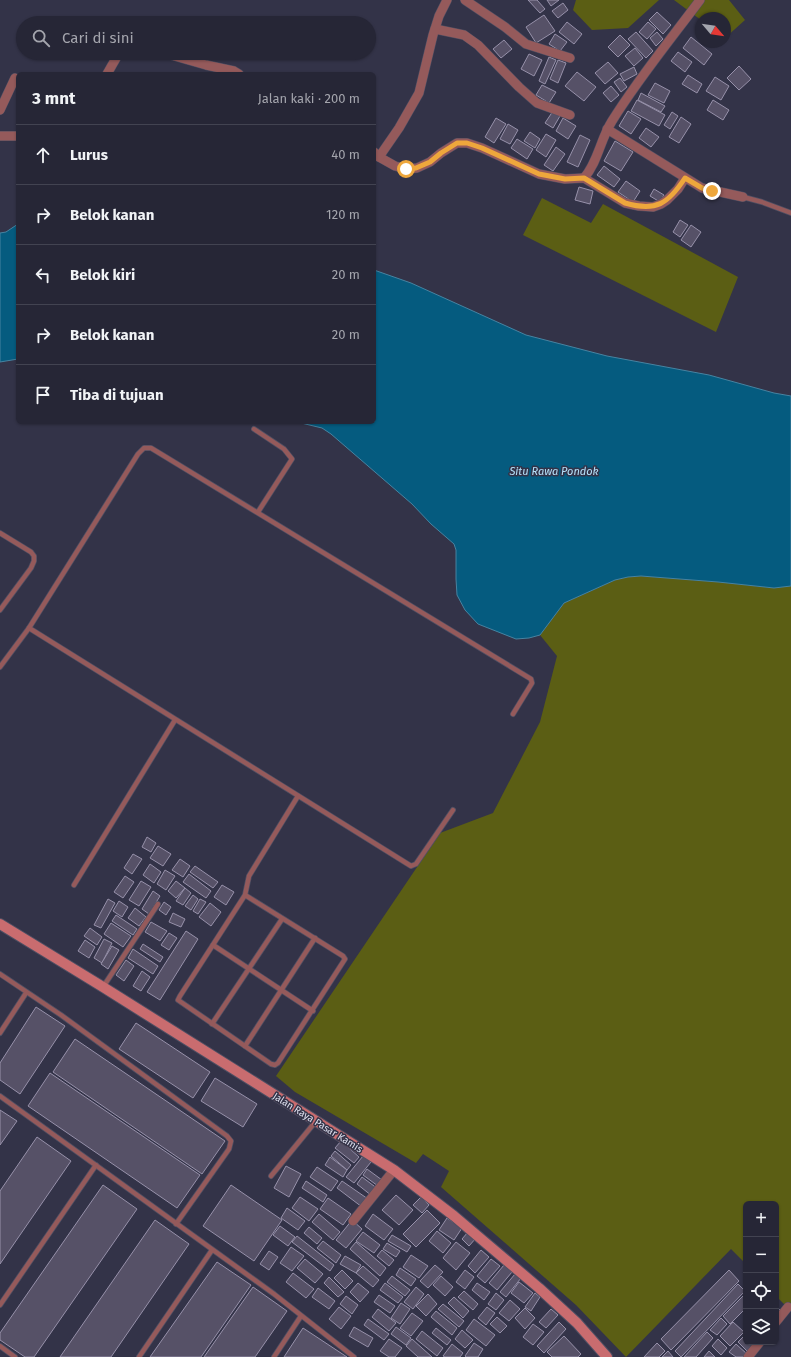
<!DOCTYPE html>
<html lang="id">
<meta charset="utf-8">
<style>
body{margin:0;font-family:"Fira Sans",sans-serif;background:#2e2e3e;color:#f1f3f6}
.controls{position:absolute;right:12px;bottom:12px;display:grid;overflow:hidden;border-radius:6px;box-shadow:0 1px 3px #0004}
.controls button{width:36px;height:36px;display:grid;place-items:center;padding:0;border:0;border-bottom:1px solid #424351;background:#262636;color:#f1f3f6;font:20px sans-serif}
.compass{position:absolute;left:695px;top:12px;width:36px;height:36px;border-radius:50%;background:#262636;box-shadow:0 1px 3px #0004;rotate:119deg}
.stop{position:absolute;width:12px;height:12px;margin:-9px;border:3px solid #eea73c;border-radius:50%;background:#fff}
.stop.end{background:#eea73c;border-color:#fff;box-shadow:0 1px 4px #0008}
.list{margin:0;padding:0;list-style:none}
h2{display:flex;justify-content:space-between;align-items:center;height:52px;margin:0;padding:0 16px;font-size:17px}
h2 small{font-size:13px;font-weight:400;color:#a4a5ad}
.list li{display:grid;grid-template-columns:26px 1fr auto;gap:12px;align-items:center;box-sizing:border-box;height:60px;padding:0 16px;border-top:1px solid #424351}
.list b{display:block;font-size:15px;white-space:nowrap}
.list em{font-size:13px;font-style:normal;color:#a4a5ad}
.icon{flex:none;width:22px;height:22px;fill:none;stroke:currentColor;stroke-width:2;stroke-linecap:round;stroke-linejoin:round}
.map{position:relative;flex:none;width:791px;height:1357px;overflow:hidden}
.search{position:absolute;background:#262636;box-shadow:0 1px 3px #0004;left:16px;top:16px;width:360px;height:44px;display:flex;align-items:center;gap:10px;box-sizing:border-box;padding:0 14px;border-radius:22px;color:#a4a5ad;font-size:15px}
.panel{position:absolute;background:#262636;box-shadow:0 1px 3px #0004;left:16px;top:72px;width:360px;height:352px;border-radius:6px}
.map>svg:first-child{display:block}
</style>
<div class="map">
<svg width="791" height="1357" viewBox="0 0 791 1357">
<rect width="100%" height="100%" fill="#333348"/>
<g fill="#5b5e14">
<path d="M576,0H659L628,28L592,30L573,10Z"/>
<path d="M674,0H729L745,20L725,38V18H701V20Z"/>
<path d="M542,198L591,223L603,204L738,277L716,332L523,235Z"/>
<path d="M641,576L718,582L774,588L791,586V1309L790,1310L776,1296V1204H746V1264L731,1249L626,1357L576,1305L441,1187L449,1171L423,1154L416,1163L295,1092L276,1076L440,833L493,813L540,722L557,656L540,635L564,603L615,580L628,577Z"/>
</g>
<g fill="#055b7f" stroke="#4783a1">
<path d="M18,224V359L0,362V233L6,232Z"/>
<path d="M374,270L411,283L526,335L607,356L709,375L774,393L791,396V586L774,588L718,582L641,576L628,577L615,580L564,603L540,635L529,638L516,639L478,624L465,610L457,595L456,579V550L454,544L431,524L412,504L331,434L322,428L297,422H374Z"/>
</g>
<g fill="#565167" stroke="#9791aa">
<path d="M528,0H537L545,9L540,13Z"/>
<path d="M547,0H559L551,6Z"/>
<path d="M563,3L568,10L558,18L552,11Z"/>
<path d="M657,12L671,25L663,34L649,20Z"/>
<path d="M544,15L555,31L536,43L526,27Z"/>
<path d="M567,22L582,34L574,44L559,32Z"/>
<path d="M648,22L656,29L647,39L639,32Z"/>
<path d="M636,32L653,51L646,58L628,39Z"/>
<path d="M657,32L663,39L656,46L650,38Z"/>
<path d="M555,34L567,42L560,51L549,44Z"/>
<path d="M620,35L630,45L618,57L608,47Z"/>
<path d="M691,37L712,54L704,65L683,48Z"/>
<path d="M504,40L512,49L501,58L493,49Z"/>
<path d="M635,48L643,58L634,66L625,56Z"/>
<path d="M678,52L692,62L685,72L671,61Z"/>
<path d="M529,54L542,60L534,76L521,69Z"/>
<path d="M549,57L556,60L545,84L539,81Z"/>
<path d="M558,60L566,63L558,83L550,79Z"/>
<path d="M608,62L618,73L605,84L595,73Z"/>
<path d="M739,66L751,79L739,90L727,78Z"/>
<path d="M634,67L637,74L624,81L620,74Z"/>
<path d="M577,72L596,87L584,101L565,86Z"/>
<path d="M688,75L702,84L697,93L682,84Z"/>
<path d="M715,77L729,86L721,100L706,91Z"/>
<path d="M620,78L627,87L621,92L614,82Z"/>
<path d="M655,83L670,91L664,103L648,95Z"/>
<path d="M542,85L556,92L549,103L536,95Z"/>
<path d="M611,86L619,95L611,102L603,93Z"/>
<path d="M641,93L665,106L661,112L638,100Z"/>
<path d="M637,100L665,115L659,126L631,111Z"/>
<path d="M713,100L729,110L723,120L707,110Z"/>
<path d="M553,111L560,116L553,128L545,123Z"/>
<path d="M628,111L641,119L631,134L619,126Z"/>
<path d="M672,112L678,116L670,129L664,125Z"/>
<path d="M681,117L691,124L679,143L669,137Z"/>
<path d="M496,118L506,124L494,143L485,137Z"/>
<path d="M563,118L576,126L568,139L556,131Z"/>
<path d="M508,124L518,130L510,144L500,139Z"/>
<path d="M646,128L659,137L651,147L639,138Z"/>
<path d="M530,132L540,139L535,148L524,141Z"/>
<path d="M546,134L556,140L546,157L536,150Z"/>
<path d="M580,135L590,140L578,167L567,162Z"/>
<path d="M517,139L533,149L527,159L511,148Z"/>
<path d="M615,141L633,152L621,171L604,161Z"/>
<path d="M556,147L565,154L553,171L544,165Z"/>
<path d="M604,166L620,179L614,187L597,175Z"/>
<path d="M626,181L640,191L633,202L618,192Z"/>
<path d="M579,187L593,191L590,204L575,200Z"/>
<path d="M654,189L664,195L660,202L650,196Z"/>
<path d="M680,220L688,225L680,237L673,232Z"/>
<path d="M691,225L701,232L691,247L681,240Z"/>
<path d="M147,837L156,843L151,852L142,847Z"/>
<path d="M158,846L171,854L163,866L150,858Z"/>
<path d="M133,854L142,859L132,874L124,868Z"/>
<path d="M180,859L190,866L183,877L172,870Z"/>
<path d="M150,864L161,872L154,883L143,875Z"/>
<path d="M195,866L218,882L213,888L190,872Z"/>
<path d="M165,870L175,876L166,890L157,884Z"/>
<path d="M189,874L211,891L206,898L183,882Z"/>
<path d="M125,876L134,882L123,898L114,892Z"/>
<path d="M141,881L151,887L139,906L129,900Z"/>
<path d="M176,881L185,888L176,898L168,891Z"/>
<path d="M222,885L234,892L226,905L214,897Z"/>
<path d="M185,888L191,893L183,905L176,901Z"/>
<path d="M153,891L160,896L149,914L142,909Z"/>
<path d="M193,895L198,899L191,910L185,906Z"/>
<path d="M108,899L115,903L101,928L94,925Z"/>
<path d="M200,899L206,902L198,914L193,911Z"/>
<path d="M119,901L128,907L122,917L113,911Z"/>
<path d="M164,902L171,907L166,915L159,910Z"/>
<path d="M210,903L221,912L211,926L199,917Z"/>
<path d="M135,908L146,917L139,926L128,918Z"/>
<path d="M173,913L185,919L181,927L169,922Z"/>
<path d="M116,915L137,929L133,935L112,921Z"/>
<path d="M151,922L167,931L160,941L145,932Z"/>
<path d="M111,923L131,936L123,947L104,934Z"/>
<path d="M90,928L102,937L97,945L84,936Z"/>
<path d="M186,931L198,939L160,1000L147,992Z"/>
<path d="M169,933L177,938L169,950L161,945Z"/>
<path d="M104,939L112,943L102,963L94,958Z"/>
<path d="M85,940L95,947L89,958L78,951Z"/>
<path d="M143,944L163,957L160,962L140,949Z"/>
<path d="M112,946L119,950L108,969L101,964Z"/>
<path d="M133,949L158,966L153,974L128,958Z"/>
<path d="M126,960L134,966L124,981L116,975Z"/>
<path d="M142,971L150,977L141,991L133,986Z"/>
<path d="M36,1007L65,1026L20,1094L0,1080V1063Z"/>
<path d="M136,1023L210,1072L193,1098L119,1049Z"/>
<path d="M75,1039L225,1141L202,1174L53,1072Z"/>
<path d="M50,1073L200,1175L177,1208L28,1106Z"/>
<path d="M215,1078L257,1104L243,1127L201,1101Z"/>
<path d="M0,1110L17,1121L0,1145Z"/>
<path d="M37,1137L71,1161L0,1264V1191Z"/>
<path d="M341,1141L359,1157L354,1163L335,1148Z"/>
<path d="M335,1151L351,1165L347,1170L331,1156Z"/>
<path d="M363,1156L371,1162L354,1183L346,1177Z"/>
<path d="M330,1157L347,1170L343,1177L325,1165Z"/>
<path d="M286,1166L301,1174L289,1197L274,1188Z"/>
<path d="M317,1167L338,1181L331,1191L310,1177Z"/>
<path d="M367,1169L382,1180L378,1186L363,1175Z"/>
<path d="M362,1177L378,1189L372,1196L357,1184Z"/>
<path d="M306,1181L327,1195L323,1202L302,1188Z"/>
<path d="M342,1181L368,1199L362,1207L337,1188Z"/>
<path d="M103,1185L137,1209L34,1357H25L0,1340V1333Z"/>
<path d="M231,1185L282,1220L254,1261L203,1226Z"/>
<path d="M396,1195L413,1210L399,1225L382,1210Z"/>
<path d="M300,1197L318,1209L309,1221L292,1208Z"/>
<path d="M421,1197L429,1205L422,1213L413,1205Z"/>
<path d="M328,1198L351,1214L343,1225L320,1209Z"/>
<path d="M287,1208L305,1221L298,1230L281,1218Z"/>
<path d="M427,1210L440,1223L416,1247L403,1234Z"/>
<path d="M319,1214L340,1232L333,1240L312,1222Z"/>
<path d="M373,1214L393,1229L384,1240L365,1226Z"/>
<path d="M447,1218L462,1228L454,1240L439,1230Z"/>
<path d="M155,1220L189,1244L111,1357H60Z"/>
<path d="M352,1220L362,1229L346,1248L336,1240Z"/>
<path d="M280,1226L295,1237L288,1246L273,1235Z"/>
<path d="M309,1227L322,1238L317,1244L304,1233Z"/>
<path d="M437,1231L451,1243L443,1253L429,1241Z"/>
<path d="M363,1232L380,1245L374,1253L356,1241Z"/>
<path d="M468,1232L476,1238L469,1246L462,1239Z"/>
<path d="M392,1235L411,1246L407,1252L388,1241Z"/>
<path d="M297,1236L334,1265L330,1271L292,1242Z"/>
<path d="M323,1241L341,1255L336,1263L317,1248Z"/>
<path d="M356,1242L386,1268L380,1276L350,1249Z"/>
<path d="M456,1242L470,1253L456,1270L443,1258Z"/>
<path d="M387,1243L400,1251L396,1257L383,1249Z"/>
<path d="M291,1247L304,1256L292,1271L280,1263Z"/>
<path d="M382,1250L394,1260L389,1266L377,1256Z"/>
<path d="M481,1250L489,1257L475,1273L468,1266Z"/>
<path d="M269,1251L278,1257L269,1270L260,1264Z"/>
<path d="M411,1255L428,1266L419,1278L403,1267Z"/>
<path d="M345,1256L361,1265L356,1273L340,1264Z"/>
<path d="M305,1259L323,1274L315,1283L297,1268Z"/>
<path d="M491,1259L500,1266L485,1283L477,1276Z"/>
<path d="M217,1262L251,1285L201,1357H150Z"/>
<path d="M435,1265L443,1272L428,1288L420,1281Z"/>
<path d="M504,1265L512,1272L497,1290L489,1283Z"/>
<path d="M363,1266L379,1280L373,1287L356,1273Z"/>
<path d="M400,1268L416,1279L411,1286L396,1275Z"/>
<path d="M342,1270L353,1281L345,1289L334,1278Z"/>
<path d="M465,1270L474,1277L465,1289L456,1282Z"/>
<path d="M729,1270L739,1281L671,1350L661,1339Z"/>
<path d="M293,1273L314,1289L306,1298L286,1282Z"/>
<path d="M515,1274L521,1278L506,1297L500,1292Z"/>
<path d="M392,1276L410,1290L405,1296L387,1282Z"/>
<path d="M441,1276L453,1287L445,1296L433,1285Z"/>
<path d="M329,1277L344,1292L338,1297L324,1283Z"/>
<path d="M519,1282L533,1293L524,1303L511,1293Z"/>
<path d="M358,1283L369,1292L360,1302L350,1292Z"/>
<path d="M385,1283L403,1297L398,1303L380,1290Z"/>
<path d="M477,1283L490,1292L484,1300L472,1290Z"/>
<path d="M738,1284L745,1291L681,1357L675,1351Z"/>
<path d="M253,1287L287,1311L255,1357H204Z"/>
<path d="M416,1287L424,1294L413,1309L404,1302Z"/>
<path d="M318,1288L335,1301L329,1309L312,1297Z"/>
<path d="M464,1291L478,1304L473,1310L458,1297Z"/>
<path d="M496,1293L504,1300L496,1310L488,1304Z"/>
<path d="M535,1293L540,1297L531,1311L525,1307Z"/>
<path d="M428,1294L437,1304L426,1316L416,1306Z"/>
<path d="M745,1294L746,1308L730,1324L723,1316Z"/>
<path d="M379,1295L395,1306L390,1313L374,1302Z"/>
<path d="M346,1296L358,1305L352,1314L340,1304Z"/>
<path d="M454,1297L469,1311L463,1318L448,1303Z"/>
<path d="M510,1300L520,1309L509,1321L499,1313Z"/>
<path d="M401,1303L410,1309L400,1324L391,1318Z"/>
<path d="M443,1304L464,1321L459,1327L438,1309Z"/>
<path d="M776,1306L783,1313L776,1320Z"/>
<path d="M339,1307L351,1316L341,1329L329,1319Z"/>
<path d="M487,1307L495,1313L486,1325L478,1318Z"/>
<path d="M525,1308L535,1318L525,1329L515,1318Z"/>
<path d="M378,1309L396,1323L389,1331L372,1317Z"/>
<path d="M551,1309L558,1315L546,1328L539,1322Z"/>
<path d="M436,1311L457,1328L452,1335L431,1317Z"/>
<path d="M412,1313L423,1321L411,1336L400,1328Z"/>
<path d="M497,1317L507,1326L500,1333L490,1324Z"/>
<path d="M721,1318L727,1324L717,1335L710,1330Z"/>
<path d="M368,1319L389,1334L384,1340L364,1325Z"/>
<path d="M474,1319L495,1335L486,1346L466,1330Z"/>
<path d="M559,1322L566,1329L544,1353L537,1346Z"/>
<path d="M733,1322L744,1332L730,1346L720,1336Z"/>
<path d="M533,1324L544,1332L533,1345L523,1337Z"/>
<path d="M354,1327L373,1338L368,1347L349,1336Z"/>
<path d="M396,1327L411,1338L406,1345L391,1334Z"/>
<path d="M303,1328L347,1357H284Z"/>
<path d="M436,1328L451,1340L447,1345L432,1333Z"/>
<path d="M462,1330L473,1340L465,1348L455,1339Z"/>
<path d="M422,1331L443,1348L437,1356L416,1339Z"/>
<path d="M707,1332L713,1338L696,1357H684Z"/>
<path d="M564,1336L581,1354L578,1357H552L547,1352Z"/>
<path d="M744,1336L746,1337V1342H751L756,1346L749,1353L738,1342Z"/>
<path d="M389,1339L402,1348L395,1357H389L380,1351Z"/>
<path d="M412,1339L432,1357H418L406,1346Z"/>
<path d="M718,1339L727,1348L721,1355L712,1346Z"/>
<path d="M474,1343L483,1349L478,1357H466L465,1356Z"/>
<path d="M657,1343L665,1351L659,1357H644Z"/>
<path d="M452,1344L463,1353L460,1357H445L443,1356Z"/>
<path d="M736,1344L747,1354L745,1357H736L729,1352Z"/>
<path d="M668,1351L673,1357H662Z"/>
<path d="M709,1351L715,1357H704Z"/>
</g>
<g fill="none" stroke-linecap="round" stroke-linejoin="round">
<g stroke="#4f4f63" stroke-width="6">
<g id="lane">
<path d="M743,197L762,202L791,213"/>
<path d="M254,429L284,449L292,459L258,512"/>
<path d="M0,533L31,552L34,556V561L31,568L0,610"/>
<path d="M29,628L411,866L416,864L453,810"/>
<path d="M0,667L29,628L138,454L144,448H151L531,679L532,683L513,714"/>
<path d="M74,885L175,720"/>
<path d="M245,895L343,956L345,959L278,1063L275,1065L271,1064L178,1000L180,996L245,895L249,876L298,796"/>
<path d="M213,945L313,1011"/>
<path d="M0,974L61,1015L227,1136L231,1141L229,1149L176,1224"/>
<path d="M103,987L158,904"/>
<path d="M212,1024L282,919"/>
<path d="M0,1033L26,993"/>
<path d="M245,1046L315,938"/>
<path d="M0,1096L274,1294L354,1357"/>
<path d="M271,1176L316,1121"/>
<path d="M0,1305L96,1165"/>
<path d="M0,1346L15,1357"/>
<path d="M139,1357L212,1250"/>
<path d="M274,1357L301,1316"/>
</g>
</g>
<g stroke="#4f4f63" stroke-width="10">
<g id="street">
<path d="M465,0L505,27L526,44L570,58"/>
<path d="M435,29L464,35L478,45L519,87L537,103L570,115"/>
<path d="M164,53L206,65L234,71L239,74"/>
<path d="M107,74L119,53"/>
<path d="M0,110L15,78"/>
<path d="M607,129L702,188L743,197"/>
<path d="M0,136H18"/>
<path d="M374,152L379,157L395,166L406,169L417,168L430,162L441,153L457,143H467L482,148L539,174L565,179L584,178L625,203L639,206L653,207L661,204L667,200L678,189L685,178"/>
<path d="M379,157L399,128L419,93L433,35L439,16L447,0"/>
<path d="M584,178C598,162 600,140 612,121C638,79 670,40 700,0"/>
<path d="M353,1221L394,1170"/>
<path d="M776,1322L788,1307"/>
<path d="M748,1357L760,1342"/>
</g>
</g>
<g stroke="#4f4f63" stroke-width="12">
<path id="secondary" d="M0,924L103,987L394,1170L454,1216L539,1288L577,1323L607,1357"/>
</g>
<use href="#lane" stroke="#955a5b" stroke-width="4.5"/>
<use href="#street" stroke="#955a5b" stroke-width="9"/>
<use href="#secondary" stroke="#c96c6f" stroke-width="10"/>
</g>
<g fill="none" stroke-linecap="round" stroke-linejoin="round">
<path stroke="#eea73c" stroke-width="5" d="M406,169L416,168L430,162L441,153L457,143H467L482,148L539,174L565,179L584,178L625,203C656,212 668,204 685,178L702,188L712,191"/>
</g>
<g text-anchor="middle" stroke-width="3" stroke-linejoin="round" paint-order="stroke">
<g font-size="10" fill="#e0e1ef" stroke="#333348">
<text transform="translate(318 1122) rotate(32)" y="4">Jalan Raya Pasar Kamis</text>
</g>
<g font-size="11" font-style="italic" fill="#b5e1fa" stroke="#333348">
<text x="554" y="475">Situ Rawa Pondok</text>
</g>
</g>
</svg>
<div class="controls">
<button>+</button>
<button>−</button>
<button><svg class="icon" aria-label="locate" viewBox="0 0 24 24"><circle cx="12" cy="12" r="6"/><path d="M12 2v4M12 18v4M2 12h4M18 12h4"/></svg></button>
<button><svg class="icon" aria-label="layers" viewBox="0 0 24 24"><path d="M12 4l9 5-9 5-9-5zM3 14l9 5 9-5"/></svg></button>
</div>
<svg class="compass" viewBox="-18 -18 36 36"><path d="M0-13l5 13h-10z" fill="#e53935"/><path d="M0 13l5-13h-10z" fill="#a4a5ad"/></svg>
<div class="stop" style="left:406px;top:169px"></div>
<div class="stop end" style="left:712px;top:191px"></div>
<div class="search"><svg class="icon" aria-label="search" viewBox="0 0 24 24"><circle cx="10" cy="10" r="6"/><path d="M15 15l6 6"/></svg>Cari di sini</div>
<section class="panel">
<h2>3 mnt<small>Jalan kaki · 200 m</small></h2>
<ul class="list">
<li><svg class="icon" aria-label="ahead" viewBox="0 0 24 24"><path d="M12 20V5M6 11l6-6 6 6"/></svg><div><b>Lurus</b></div><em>40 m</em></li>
<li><svg class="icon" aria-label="right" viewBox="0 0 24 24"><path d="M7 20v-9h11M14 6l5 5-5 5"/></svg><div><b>Belok kanan</b></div><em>120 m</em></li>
<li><svg class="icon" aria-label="left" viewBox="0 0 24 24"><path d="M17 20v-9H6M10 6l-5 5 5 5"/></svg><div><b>Belok kiri</b></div><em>20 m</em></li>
<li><svg class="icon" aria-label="right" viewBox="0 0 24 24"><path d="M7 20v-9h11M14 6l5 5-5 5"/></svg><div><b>Belok kanan</b></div><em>20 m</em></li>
<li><svg class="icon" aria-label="arrive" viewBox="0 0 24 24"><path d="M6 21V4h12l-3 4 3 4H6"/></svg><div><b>Tiba di tujuan</b></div></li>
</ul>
</section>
</div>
